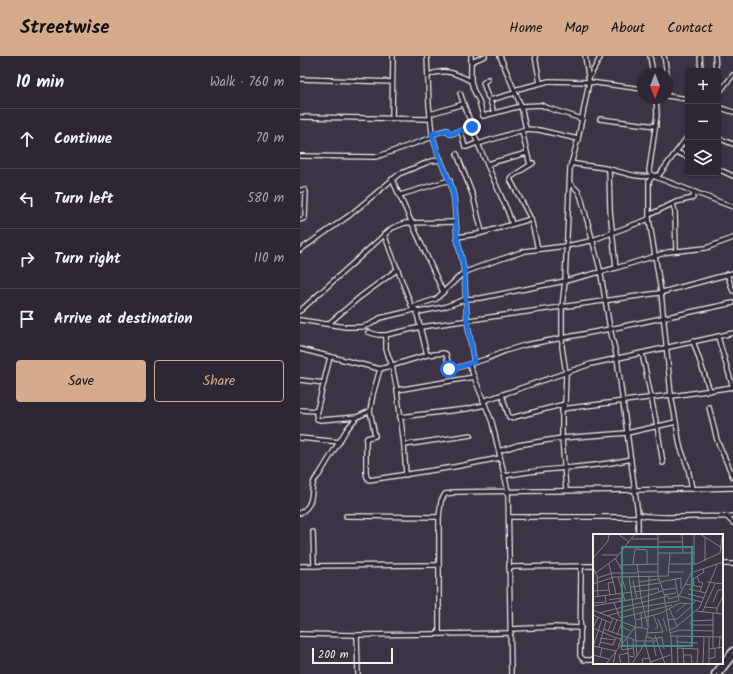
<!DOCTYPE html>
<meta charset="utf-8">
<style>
body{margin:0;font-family:Kalam,sans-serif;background:#39323f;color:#f1f3f6}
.controls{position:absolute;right:12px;top:12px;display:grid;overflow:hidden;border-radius:4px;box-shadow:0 1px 3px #0004}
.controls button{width:36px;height:36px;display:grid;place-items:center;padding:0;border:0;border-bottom:1px solid #48434e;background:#2d2633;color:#f1f3f6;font:20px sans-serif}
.compass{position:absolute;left:337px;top:12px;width:36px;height:36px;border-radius:50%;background:#2d2633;box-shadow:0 1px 3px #0004;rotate:180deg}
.scale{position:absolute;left:12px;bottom:10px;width:81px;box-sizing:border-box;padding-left:4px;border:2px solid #f4f1e8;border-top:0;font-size:11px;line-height:14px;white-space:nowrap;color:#f4f1e8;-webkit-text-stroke:3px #2f2a3d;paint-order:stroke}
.stop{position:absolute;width:12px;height:12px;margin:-9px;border:3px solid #1a73e8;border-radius:50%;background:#fff}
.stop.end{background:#1a73e8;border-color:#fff;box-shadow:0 1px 4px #0008}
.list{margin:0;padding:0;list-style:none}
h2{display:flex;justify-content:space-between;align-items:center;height:52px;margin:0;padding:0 16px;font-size:17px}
h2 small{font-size:13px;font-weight:400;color:#a7a5ac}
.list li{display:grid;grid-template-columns:26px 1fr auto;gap:12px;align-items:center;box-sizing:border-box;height:60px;padding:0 16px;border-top:1px solid #48434e}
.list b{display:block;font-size:15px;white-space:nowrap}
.list em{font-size:13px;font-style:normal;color:#a7a5ac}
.actions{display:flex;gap:8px;padding:12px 16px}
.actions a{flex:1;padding:9px 0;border:1px solid #d6ab8b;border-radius:4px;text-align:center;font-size:14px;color:#d6ab8b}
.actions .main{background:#d6ab8b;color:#111}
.icon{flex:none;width:22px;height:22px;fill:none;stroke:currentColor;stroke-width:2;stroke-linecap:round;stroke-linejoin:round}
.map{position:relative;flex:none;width:433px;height:618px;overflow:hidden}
header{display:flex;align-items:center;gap:24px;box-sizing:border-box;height:56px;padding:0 20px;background:#d6ab8b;color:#111}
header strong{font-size:19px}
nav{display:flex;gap:22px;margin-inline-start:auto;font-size:14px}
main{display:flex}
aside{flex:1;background:#2d2633}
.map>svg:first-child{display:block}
</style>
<header>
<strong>Streetwise</strong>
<nav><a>Home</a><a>Map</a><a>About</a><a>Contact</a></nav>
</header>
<main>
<aside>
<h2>10 min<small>Walk · 760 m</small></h2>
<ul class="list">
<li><svg class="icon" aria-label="ahead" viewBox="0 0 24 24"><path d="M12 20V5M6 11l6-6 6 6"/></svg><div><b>Continue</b></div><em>70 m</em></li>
<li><svg class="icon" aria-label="left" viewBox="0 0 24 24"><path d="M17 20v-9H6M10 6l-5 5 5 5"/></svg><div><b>Turn left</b></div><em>580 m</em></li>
<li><svg class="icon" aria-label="right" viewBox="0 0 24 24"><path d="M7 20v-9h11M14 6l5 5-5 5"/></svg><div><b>Turn right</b></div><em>110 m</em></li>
<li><svg class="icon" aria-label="arrive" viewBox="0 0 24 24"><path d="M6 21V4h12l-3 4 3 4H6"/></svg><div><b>Arrive at destination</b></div></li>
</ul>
<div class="actions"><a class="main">Save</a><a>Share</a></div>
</aside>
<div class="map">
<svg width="433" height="618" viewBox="0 0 433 618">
<rect width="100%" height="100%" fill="#3c3344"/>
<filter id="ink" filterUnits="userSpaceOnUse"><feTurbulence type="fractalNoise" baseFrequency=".025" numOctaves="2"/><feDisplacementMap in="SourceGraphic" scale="8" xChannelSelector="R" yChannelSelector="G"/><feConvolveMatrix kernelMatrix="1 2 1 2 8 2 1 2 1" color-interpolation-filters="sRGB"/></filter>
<g filter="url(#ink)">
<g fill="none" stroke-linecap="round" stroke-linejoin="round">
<g stroke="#f4f1e8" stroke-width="6">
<g id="minor">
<path d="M127,0L129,49L132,78L138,98L151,129L154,142L157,181L164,214L167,264L174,306"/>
<path d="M171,0V25L173,33L179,45L183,60L221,50L241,49L248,52L282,63"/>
<path d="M200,0L221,50L226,73"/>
<path d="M235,0L240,27"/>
<path d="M350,0L353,18"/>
<path d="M364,0L367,18"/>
<path d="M400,0L401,15"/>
<path d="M415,0L416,15"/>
<path d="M171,6L185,0"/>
<path d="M128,19C145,12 155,17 171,25"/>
<path d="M367,20V40"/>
<path d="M289,22L301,0"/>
<path d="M0,23L92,26"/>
<path d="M214,34L249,25L289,26L343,33"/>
<path d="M160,37L178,88"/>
<path d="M418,38L433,19"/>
<path d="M367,40L388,43"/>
<path d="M188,41L183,27L188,23"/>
<path d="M418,51L433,56"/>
<path d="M194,57L190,44L215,37"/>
<path d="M130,58L163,48"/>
<path d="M0,61L130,63"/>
<path d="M92,62L93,0"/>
<path d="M300,63L356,70"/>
<path d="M161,75L172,71"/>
<path d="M222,75L230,109L233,107"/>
<path d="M132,78L147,74L150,78L161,75L165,91H167L177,87"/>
<path d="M388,80L359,119L353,120L349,125V163L361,236L371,339L376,366L380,390L388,412L392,433"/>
<path d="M418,82L433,88"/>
<path d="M376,96L388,101"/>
<path d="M157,98L173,140L182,176"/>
<path d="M0,100L76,101L133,81"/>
<path d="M271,107C284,110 297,110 309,113C326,117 336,122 353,120L433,151"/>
<path d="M187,108L227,97"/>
<path d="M230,109L211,121L210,123L231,163L238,193"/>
<path d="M309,113L310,154L316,212"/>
<path d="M418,113L433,120"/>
<path d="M353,120L349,115L357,59L356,42"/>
<path d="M92,123L143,236"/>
<path d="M270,127L278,135L281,141L300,213L310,273L317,302L338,458V479"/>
<path d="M0,134H5L6,136L5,162L0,164"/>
<path d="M100,139L150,124"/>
<path d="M373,148L375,156L376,195"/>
<path d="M349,159L376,146L393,142L394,136"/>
<path d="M212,168L208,156L178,88L226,73L239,74L278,83"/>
<path d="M84,178L113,254"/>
<path d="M157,181L178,178L231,163"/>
<path d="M0,194L50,159L99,118L131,105L141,104"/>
<path d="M427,218L433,235"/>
<path d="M116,254L119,256L144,251L166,243L181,242L265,225L316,212L368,196L406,192L433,182"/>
<path d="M116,254L127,299"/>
<path d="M0,255L92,172L105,167L156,166"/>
<path d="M0,264L46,271H62L71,268L80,262L110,255L113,254L115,250L136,243L163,217L192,206L225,195L266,190L290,185L349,163"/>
<path d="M28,268L60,241L98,213"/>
<path d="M68,276L78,279H86V293L92,310L97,334L104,389L106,419"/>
<path d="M86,279L121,271L359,237L433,217"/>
<path d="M418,281L433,332"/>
<path d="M393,285L410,335"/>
<path d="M0,293L80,313L127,299L144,297L146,298L150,314L186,303L205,295L225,289L310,273L433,247"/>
<path d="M342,297L357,370L363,407"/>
<path d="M30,301L16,358L17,363L21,364L57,361"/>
<path d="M169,308L192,366L208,435L211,618"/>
<path d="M0,324L24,327"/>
<path d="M97,334L174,321"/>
<path d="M202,339L209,361L211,362L265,348"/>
<path d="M372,340L433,331"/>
<path d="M183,345L291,308L433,277"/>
<path d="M409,351L417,384L433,421"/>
<path d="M262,353L371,339"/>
<path d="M0,354L17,355"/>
<path d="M70,355L75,380L67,382L66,385V417L67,421L69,424L154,411L200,402"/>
<path d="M100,361L166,353L185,349"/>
<path d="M0,382L40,386"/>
<path d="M104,389L171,379"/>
<path d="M199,395L218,389L262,382L327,377L376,366"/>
<path d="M205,420C246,411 290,413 331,403"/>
<path d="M266,434L262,382V353L265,348L266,317L262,291V251L265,225L270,112L278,83L289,26L285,0"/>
<path d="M0,457C19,446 6,429 19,419L47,373L57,361L70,355L73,338L80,313"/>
<path d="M338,458C348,464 410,459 427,461L433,460"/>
<path d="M46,460L139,461"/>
<path d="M209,461H337"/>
<path d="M427,461L433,467"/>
<path d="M13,476L14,510"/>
<path d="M422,508H433"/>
<path d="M0,510L139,509"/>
<path d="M281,510L280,600L284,604H294"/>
<path d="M209,511L294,510"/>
<path d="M211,573L254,571L281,572"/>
<path d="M139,577V461L141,445L145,438L153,437V436L334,434L433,432"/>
<path d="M0,578L57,579L211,577"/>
<path d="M57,579L58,618"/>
</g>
</g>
<g stroke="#f4f1e8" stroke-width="7">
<g id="major">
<path d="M414,618L433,594"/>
<path d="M419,618L433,600"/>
</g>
</g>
<use href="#minor" stroke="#2f2a3d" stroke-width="3.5"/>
<use href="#major" stroke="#2f2a3d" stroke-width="4"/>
</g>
</g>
<g fill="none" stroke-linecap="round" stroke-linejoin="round" filter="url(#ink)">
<path stroke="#1a73e8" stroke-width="5" d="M149,313H154L174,306L167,264L164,214L157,181L154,142L151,129L138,98L132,78L148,74L150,78L172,71"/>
</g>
<g transform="translate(293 478)">
<rect width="130" height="130" fill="#3c3344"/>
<path fill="none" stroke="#867f86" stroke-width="1" d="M25,0L36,8M65,0V42L72,63M89,0L90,19M101,0V30M107,0L129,14M112,4V27M39,5H65M65,8H89M65,19H101M9,21H25M0,24L15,7L16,0H12M22,24L30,38M16,30L23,60M40,30L42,15L54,16V30M44,30L48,64L55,92M76,30H103L127,19L129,3M26,31L65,30M0,33L4,42L5,63M45,38H65M76,38H91M0,41L23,24L42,0M104,42L106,48L110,49L107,57M25,43L32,67M28,43L33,56M4,44L20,39H44M82,45L86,67M40,47L44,65M46,48L66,45M67,48L88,44V55M114,48L130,50M0,50L21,43L75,42L77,19M92,50L108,53M101,51L100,45L111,38L110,35M38,53L67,49M96,55L113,59M56,56L65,54L66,58M69,56L83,54M0,57L16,56M41,58L56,56M95,60L111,64M17,61L15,49L21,48M71,61L83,59M86,62L98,39L130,28M0,63L39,58M71,63L78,103L79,130M16,66L27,64V68M120,68L125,56H130M0,69L13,68L12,62M21,69L27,84M0,72L48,64L69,57M111,73L124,74M76,74L84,92M0,76L42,93L55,95M103,77L130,80M48,78L49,94M83,78L94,69M6,79L75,62L76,65L86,62L109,68M109,79L122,50M124,80V74L130,62M0,81L18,89M60,81L65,93L62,95M14,82L41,74L85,67M27,84L79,71M70,84L74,97M43,86L68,79L87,69L100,70L103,66M74,86L84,85L100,71M120,91H98V87L120,86M27,92L38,97M42,93L44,122M0,94L23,104L20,111L7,108M0,94L5,83M10,95L42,106M76,96L83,93L107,73L124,31M15,97L20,84M19,99L24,86M54,99L70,98L65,85M77,99L87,96L120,97M24,101L29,88M62,101L72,130M53,102L60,105L69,103L71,115M78,102L130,103M84,102L85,130M116,103V115L130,113M7,104L22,106M23,104L28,105L25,113M34,105L36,130M42,107H64M60,108L63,122M84,108L105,109M52,109L58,130M0,112L9,114L7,123M28,112L29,116L40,114M0,113L9,85M6,113L13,87M9,114L23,117L20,130M84,114L105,115L104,130M90,114L91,130M120,115V79M126,115L127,103M0,121L16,125M90,121H98L99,130M36,122L41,123L40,106M116,125L122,123V115M58,128L77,121M13,130L43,92L36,43M28,130L26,121L35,119M39,130L52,109L55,94L56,42M50,130L49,125L57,124M110,130L111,103M116,130V115"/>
<path fill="#3d8f86" fill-opacity="0.15" stroke="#3d8f86" stroke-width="2" d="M29,13H99V112H29Z"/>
<rect width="130" height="130" fill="none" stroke="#f4f1e8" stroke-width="2"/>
</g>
</svg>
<div class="controls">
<button>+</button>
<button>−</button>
<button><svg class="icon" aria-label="layers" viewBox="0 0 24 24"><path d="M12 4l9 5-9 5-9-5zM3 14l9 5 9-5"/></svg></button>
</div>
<svg class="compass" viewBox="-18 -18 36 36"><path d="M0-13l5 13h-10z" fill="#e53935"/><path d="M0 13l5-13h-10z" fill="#a7a5ac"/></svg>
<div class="scale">200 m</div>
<div class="stop" style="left:149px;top:313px"></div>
<div class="stop end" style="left:172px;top:71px"></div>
</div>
</main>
